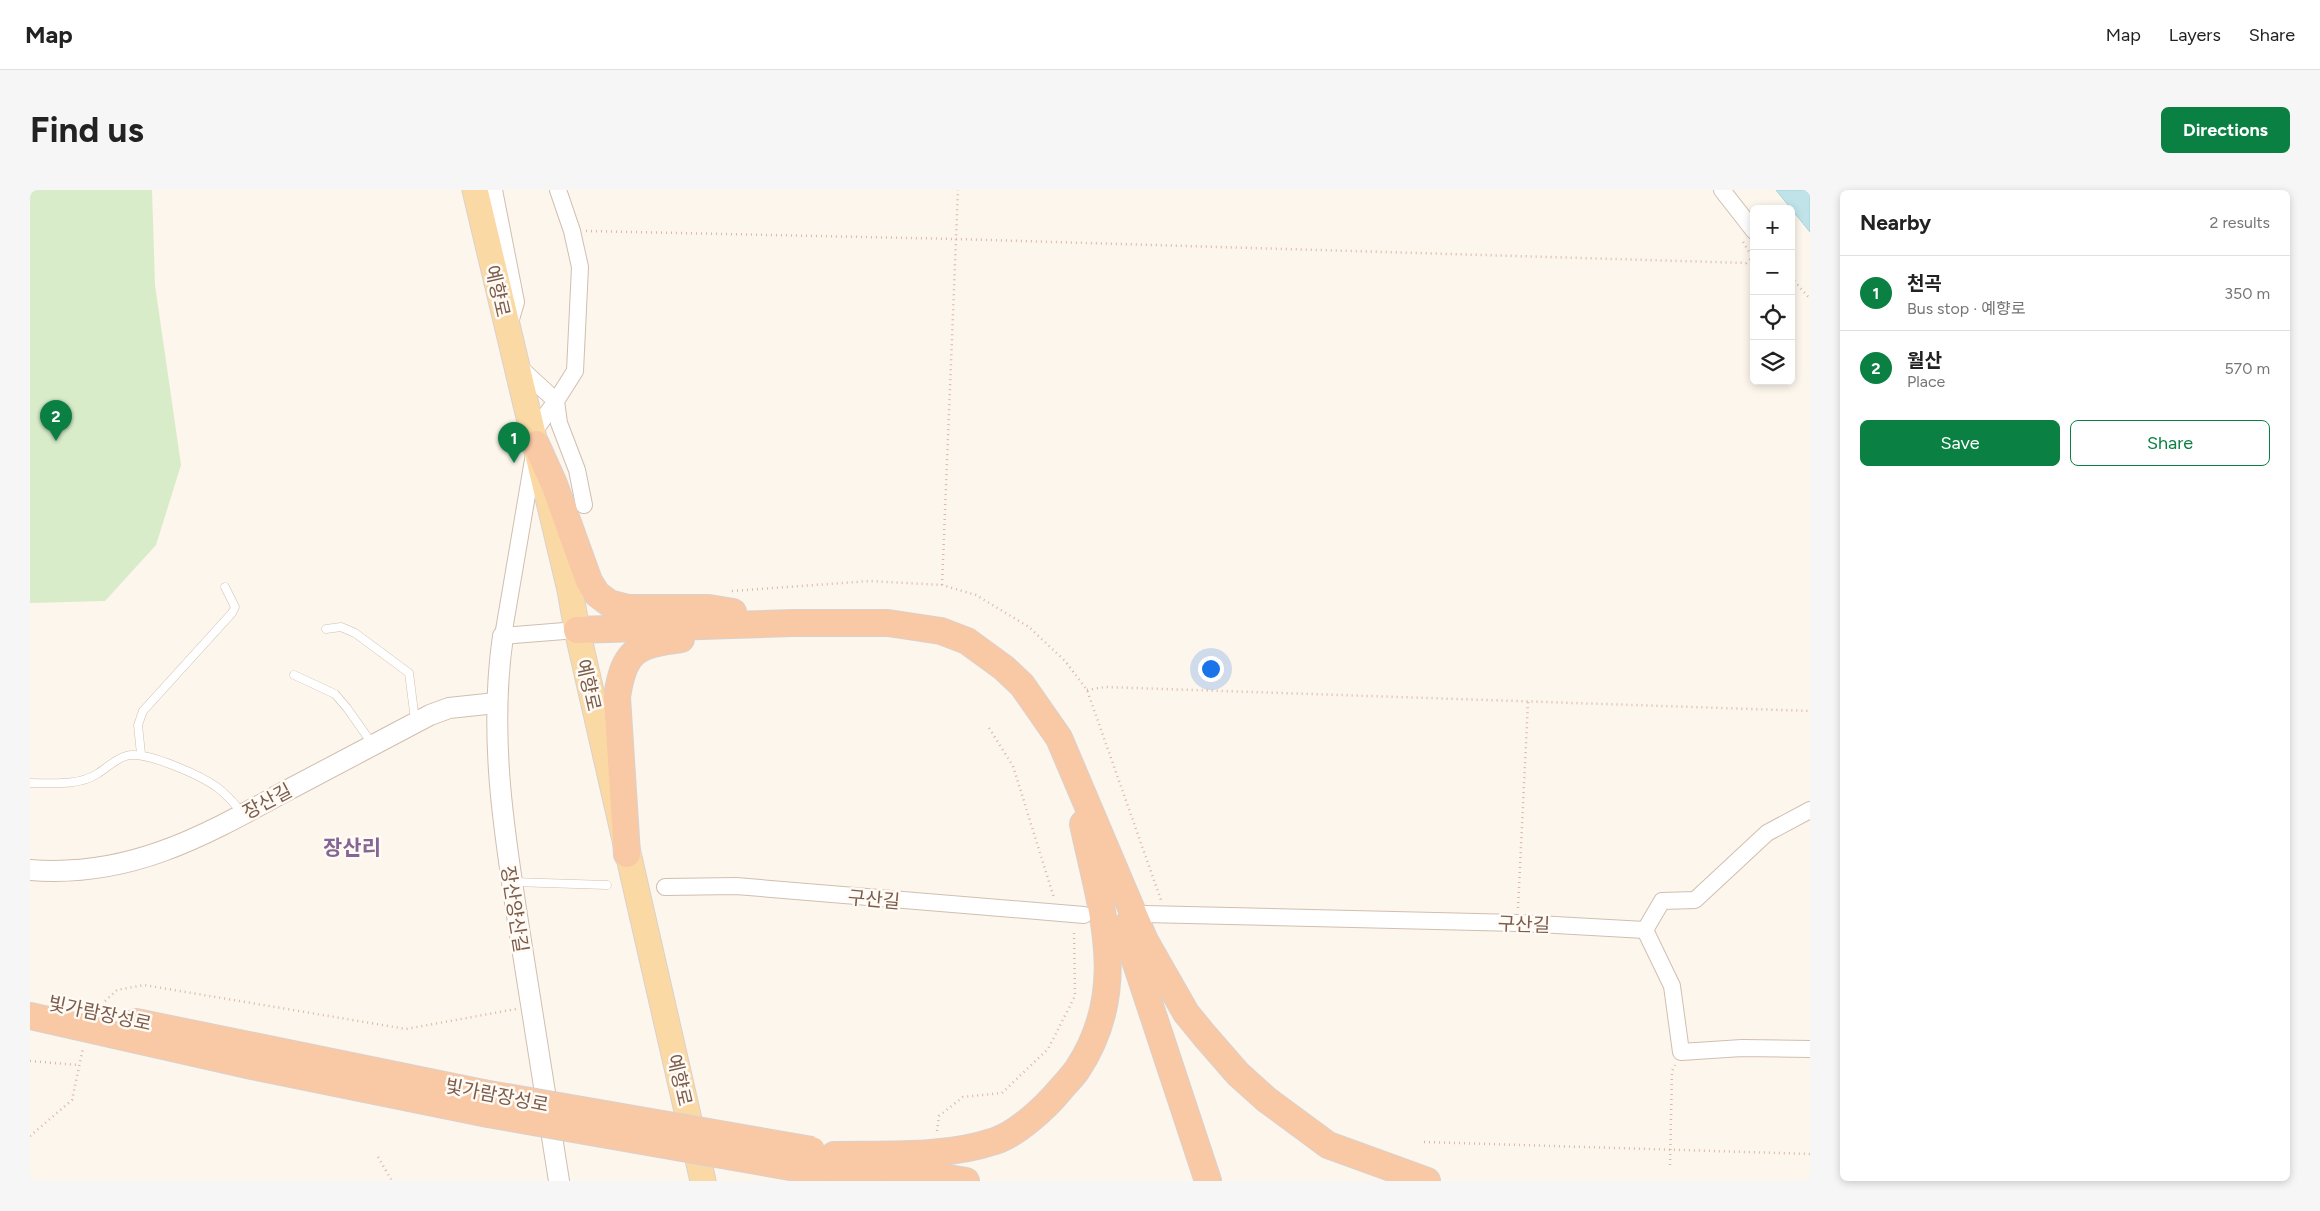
<!DOCTYPE html>
<meta charset="utf-8">
<style>
body{margin:0;font-family:Figtree,"Noto Sans KR",sans-serif;background:#f6f6f6;color:#222}
.controls{position:absolute;right:15px;top:15px;display:grid;overflow:hidden;border-radius:8px;box-shadow:0 2px 8px #0003}
.controls button{width:45px;height:45px;display:grid;place-items:center;padding:0;border:0;border-bottom:1px solid #e0e0e0;background:#fff;color:#222;font:25px sans-serif}
.you{position:absolute;left:1180px;top:478px;width:18px;height:18px;margin:-12px;border:4px solid #fff;border-radius:50%;background:#1a73e8;box-shadow:0 0 0 8px #1a73e833}
.badge{display:grid;place-items:center;width:32px;height:32px;border-radius:50%;background:#0b8043;color:#fff;font-size:16px;font-weight:700}
.pin{position:absolute;translate:-50% -41px;filter:drop-shadow(0 1px 2px #0008)}
.pin::after{content:'';position:absolute;top:26px;width:18px;height:15px;background:inherit;clip-path:polygon(0 0,100% 0,50% 100%)}
.list{margin:0;padding:0;list-style:none}
h2{display:flex;justify-content:space-between;align-items:center;height:65px;margin:0;padding:0 20px;font-size:21px}
h2 small{font-size:16px;font-weight:400;color:#767676}
.list li{display:grid;grid-template-columns:32px 1fr auto;gap:15px;align-items:center;box-sizing:border-box;height:75px;padding:0 20px;border-top:1px solid #e0e0e0}
.list b{display:block;font-size:19px;white-space:nowrap}
.list p{margin:0;font-size:16px;white-space:nowrap;color:#767676}
.list em{font-size:16px;font-style:normal;color:#767676}
.actions{display:flex;gap:10px;padding:15px 20px}
.actions a{flex:1;padding:11px 0;border:1px solid #0b8043;border-radius:8px;text-align:center;font-size:18px;color:#0b8043}
.actions .main{background:#0b8043;color:#fff}
.icon{flex:none;width:28px;height:28px;fill:none;stroke:currentColor;stroke-width:2;stroke-linecap:round;stroke-linejoin:round}
.map{position:relative;flex:none;width:1780px;height:991px;overflow:hidden;border-radius:8px}
header{display:flex;align-items:center;gap:30px;box-sizing:border-box;height:70px;padding:0 25px;background:#fff;border-bottom:1px solid #e0e0e0}
header strong{font-size:24px}
nav{display:flex;gap:28px;margin-inline-start:auto;font-size:18px}
.intro{display:flex;align-items:center;justify-content:space-between;box-sizing:border-box;height:120px;padding:0 30px}
h1{margin:0;font-size:35px}
.button{padding:12px 22px;border-radius:8px;background:#0b8043;color:#fff;font-size:18px;font-weight:700}
main{display:flex;gap:30px;padding:0 30px}
aside{flex:1;background:#fff;border-radius:8px;box-shadow:0 2px 8px #0003}
.map>svg:first-child{display:block}
</style>
<header>
<strong>Map</strong>
<nav><a>Map</a><a>Layers</a><a>Share</a></nav>
</header>
<div class="intro"><h1>Find us</h1><a class="button">Directions</a></div>
<main>
<div class="map">
<svg width="1780" height="991" viewBox="0 0 1780 991">
<rect width="100%" height="100%" fill="#fdf6ec"/>
<path fill="#d8ecc9" d="M0,0H122L125,95L151,275L126,355L75,411L0,413Z"/>
<path fill="#bfe3e8" stroke="#a5d3da" d="M1746,0H1780V42Z"/>
<g fill="none" stroke-linecap="round" stroke-linejoin="round">
<g stroke="#d1beb0" stroke-width="9">
<g id="service">
<path d="M296,439L311,437L325,443L379,483L385,530"/>
<path d="M264,485L305,504L317,518L343,555"/>
<path d="M111,564L108,535L113,521L202,423L205,417L195,397"/>
<path d="M0,593C22,593 48,596 67,584C77,578 85,569 96,566C115,560 172,586 188,598C197,605 205,614 212,623"/>
<path d="M483,692L577,695"/>
</g>
</g>
<g stroke="#d1beb0" stroke-width="18">
<g id="minor">
<path d="M464,0L486,112L479,136"/>
<path d="M528,0L542,41L550,77L545,181L526,211L529,233L547,280L554,315"/>
<path d="M1692,0L1724,41"/>
<path d="M487,175L526,211L503,243"/>
<path d="M504,264L473,446L547,440"/>
<path d="M635,697L706,696L1054,725"/>
<path d="M1115,724L1488,733L1615,740"/>
<path d="M1615,740L1642,796L1651,862L1712,858L1780,859"/>
<path d="M1615,740L1632,711L1665,710L1737,643L1780,620"/>
</g>
</g>
<g stroke="#d1beb0" stroke-width="22">
<g id="tertiary">
<path d="M473,446C458,549 475,649 491,751C503,831 516,911 529,991"/>
<path d="M0,680C99,688 172,647 256,601C304,576 352,550 400,525L419,518L466,513"/>
</g>
</g>
<g stroke="#dad1cd" stroke-width="27">
<path id="primary" d="M445,0L540,400L547,440L673,991"/>
</g>
<g stroke="#dad1cd" stroke-width="28">
<g id="trunk">
<path d="M506,254L524,294L559,391L567,404L579,413L598,418H679L703,422"/>
<path d="M547,440L763,433H858L911,441L937,451L974,478L992,495L1029,548L1115,751L1156,823L1174,845L1208,884L1237,910L1298,955L1397,991"/>
<path d="M597,664L587,507C594,460 606,455 651,449"/>
<path d="M1094,737L1178,991"/>
<path d="M0,826L222,876L458,924"/>
<path d="M106,832L453,903"/>
<path d="M804,965C857,964 914,968 965,951C987,944 1016,917 1030,900C1036,893 1042,887 1047,880C1101,799 1071,720 1053,634"/>
<path d="M841,975L936,991"/>
<path d="M789,982L841,991"/>
</g>
</g>
<g stroke="#d9b8a5" stroke-width="2.5" stroke-dasharray="1 4" stroke-linecap="butt">
<path d="M556,41L926,49L1716,73L1722,68"/>
<path d="M1713,52L1724,70"/>
<path d="M1761,87L1780,109"/>
<path d="M912,395L928,0"/>
<path d="M702,401L840,391L912,395L946,405L999,437L1035,471L1057,500L1131,710"/>
<path d="M1057,500L1075,497L1780,521"/>
<path d="M959,538L983,576L1024,708"/>
<path d="M1488,718L1498,512"/>
<path d="M75,811L87,800L114,795L376,839L486,819"/>
<path d="M0,871L48,875"/>
<path d="M907,941L909,926L933,907L972,903L1018,859L1045,806L1044,739"/>
<path d="M0,946L42,910L53,858"/>
<path d="M1394,952L1780,964"/>
<path d="M348,967L362,991"/>
<path d="M1640,975L1642,881L1645,875"/>
</g>
<use href="#service" stroke="#fff" stroke-width="8"/>
<use href="#minor" stroke="#fff" stroke-width="16"/>
<use href="#tertiary" stroke="#fff" stroke-width="20"/>
<use href="#primary" stroke="#fbd9a5" stroke-width="25"/>
<use href="#trunk" stroke="#f9c8a4" stroke-width="26"/>
<g stroke="#dad1cd" stroke-width="28" stroke-linecap="butt">
<g id="trunk-bridge">
<path d="M453,903L782,960"/>
<path d="M458,924L789,982"/>
</g>
</g>
<use href="#trunk-bridge" stroke="#f9c8a4" stroke-width="26"/>
</g>
<g text-anchor="middle" stroke-width="5" stroke-linejoin="round" paint-order="stroke">
<g font-size="19" fill="#7a5c4d" stroke="#fffaf3">
<text transform="translate(468 101) rotate(77)" y="7">예향로</text>
<text transform="translate(559 495) rotate(77)" y="7">예향로</text>
<text transform="translate(237 611) rotate(-28)" y="7">장산길</text>
<text transform="translate(844 709) rotate(5)" y="7">구산길</text>
<text transform="translate(485 719) rotate(81)" y="7">장산양산길</text>
<text transform="translate(1494 734) rotate(2)" y="7">구산길</text>
<text transform="translate(70 823) rotate(12)" y="7">빛가람장성로</text>
<text transform="translate(650 890) rotate(77)" y="7">예향로</text>
<text transform="translate(467 905) rotate(11)" y="7">빛가람장성로</text>
</g>
<g font-size="21" font-weight="bold" fill="#846695" stroke="#fffaf3">
<text x="322" y="665">장산리</text>
</g>
</g>
</svg>
<div class="controls">
<button>+</button>
<button>−</button>
<button><svg class="icon" aria-label="locate" viewBox="0 0 24 24"><circle cx="12" cy="12" r="6"/><path d="M12 2v4M12 18v4M2 12h4M18 12h4"/></svg></button>
<button><svg class="icon" aria-label="layers" viewBox="0 0 24 24"><path d="M12 4l9 5-9 5-9-5zM3 14l9 5 9-5"/></svg></button>
</div>
<div class="you"></div>
<div class="pin badge" style="left:484px;top:273px">1</div>
<div class="pin badge" style="left:26px;top:251px">2</div>
</div>
<aside>
<h2>Nearby<small>2 results</small></h2>
<ul class="list">
<li><span class="badge">1</span><div><b>천곡</b><p>Bus stop · 예향로</p></div><em>350 m</em></li>
<li><span class="badge">2</span><div><b>월산</b><p>Place</p></div><em>570 m</em></li>
</ul>
<div class="actions"><a class="main">Save</a><a>Share</a></div>
</aside>
</main>
